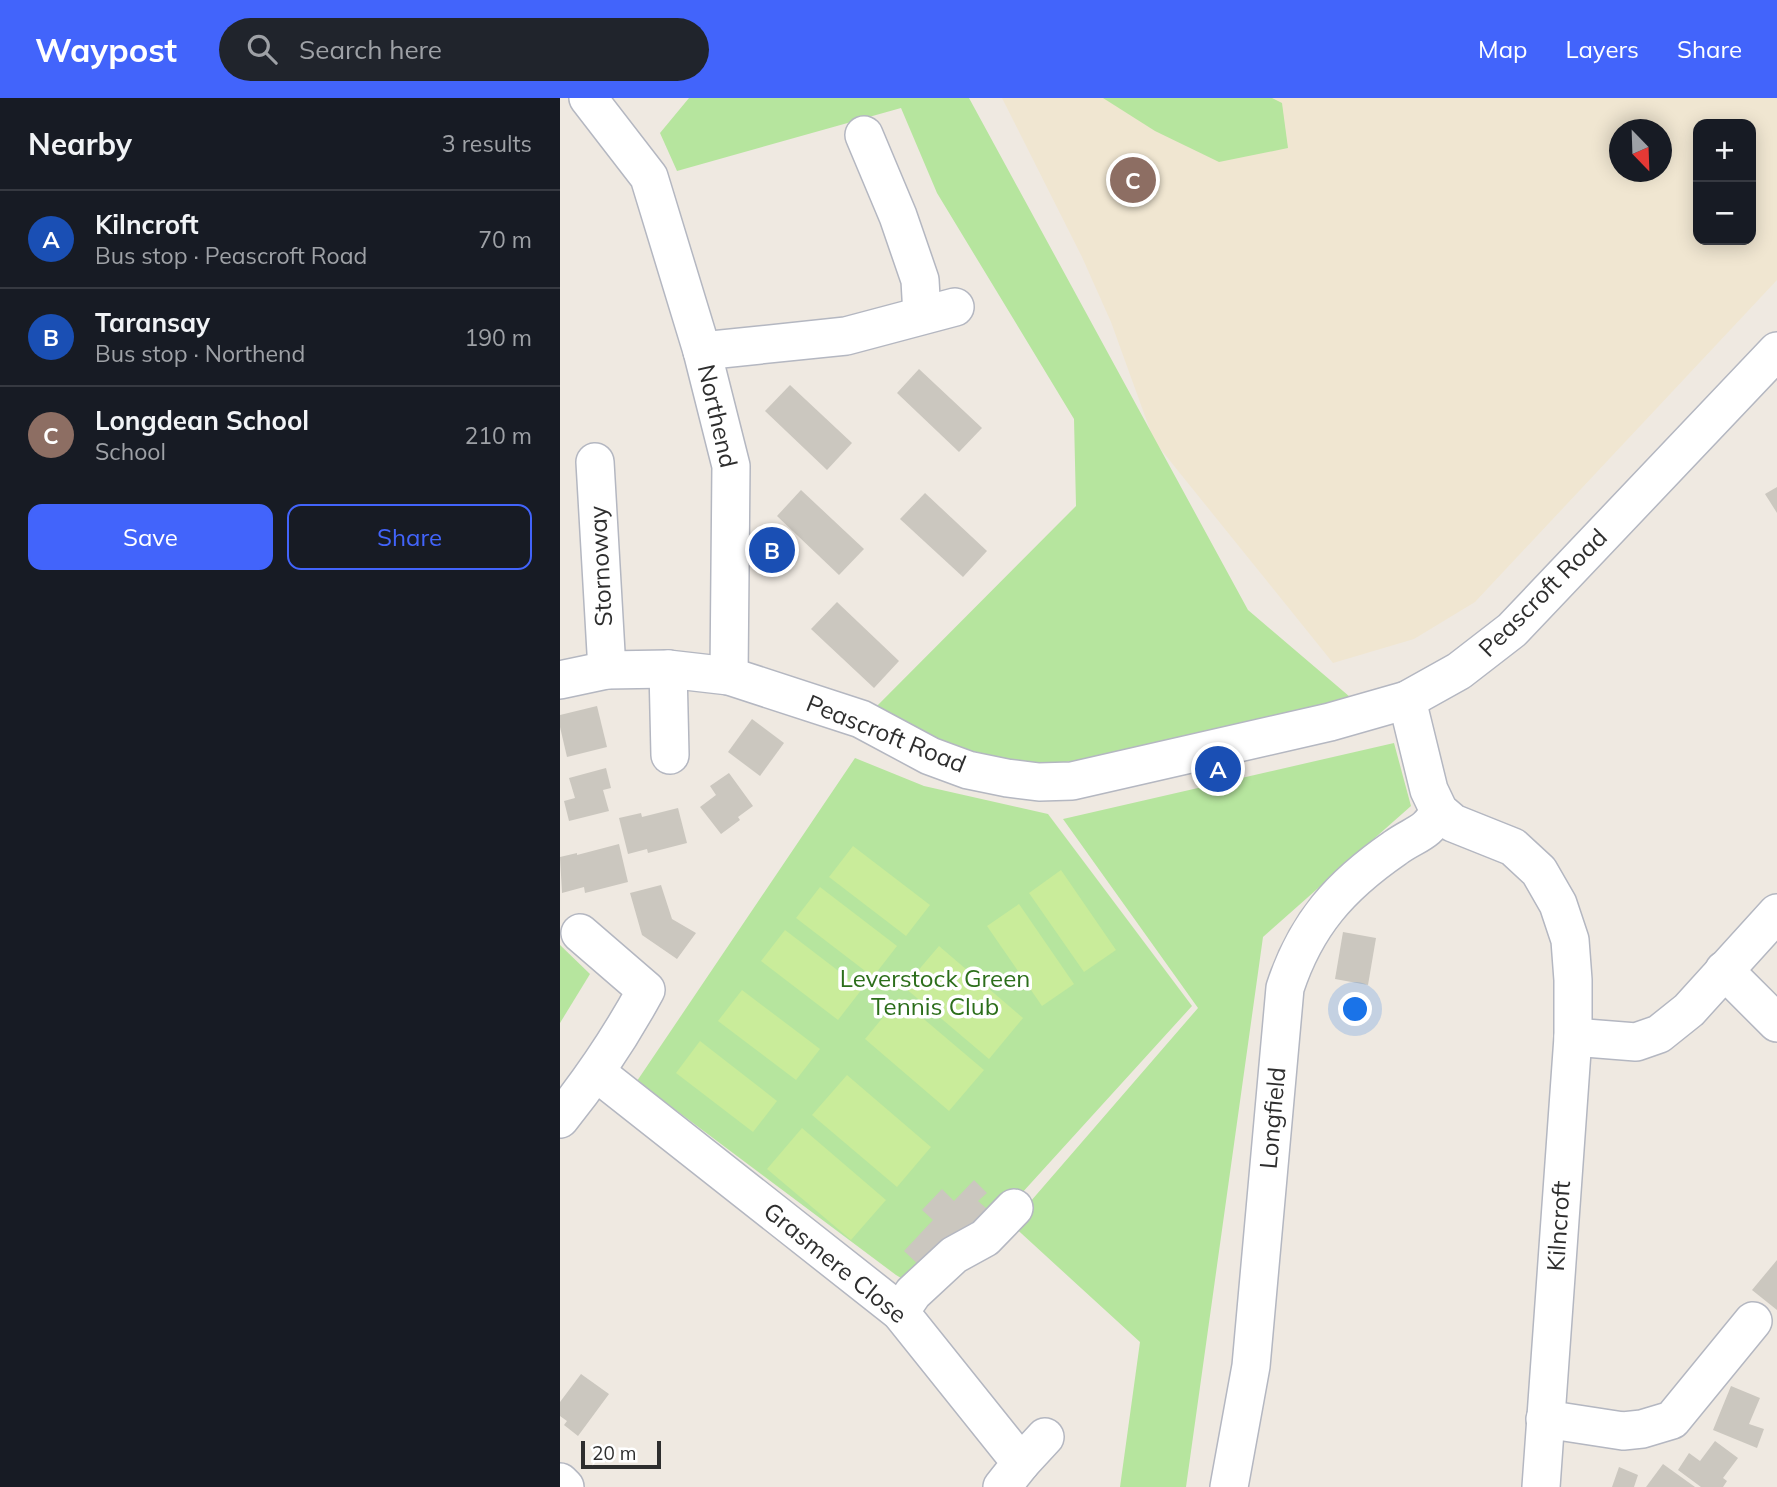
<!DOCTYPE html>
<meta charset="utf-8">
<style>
body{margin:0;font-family:Mulish,sans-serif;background:#20242c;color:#f1f3f6}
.controls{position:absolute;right:21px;top:21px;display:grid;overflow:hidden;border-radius:14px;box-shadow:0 4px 18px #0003}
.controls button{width:63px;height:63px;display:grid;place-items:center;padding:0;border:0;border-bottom:2px solid #363941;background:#171b24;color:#f1f3f6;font:35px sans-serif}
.compass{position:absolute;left:1049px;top:21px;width:63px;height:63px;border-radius:50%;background:#171b24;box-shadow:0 4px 18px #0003;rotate:157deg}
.scale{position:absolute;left:21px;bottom:18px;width:80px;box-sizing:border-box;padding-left:7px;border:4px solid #2e2e2e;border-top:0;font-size:19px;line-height:24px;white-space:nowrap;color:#2e2e2e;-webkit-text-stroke:5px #fff;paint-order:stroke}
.you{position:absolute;left:796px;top:912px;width:24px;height:24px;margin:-18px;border:5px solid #fff;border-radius:50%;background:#1a73e8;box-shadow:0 0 0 10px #1a73e833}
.badge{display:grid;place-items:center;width:46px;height:46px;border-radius:50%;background:#4264fb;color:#fff;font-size:23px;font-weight:700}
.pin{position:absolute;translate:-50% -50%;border:4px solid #fff;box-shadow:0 2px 7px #0006}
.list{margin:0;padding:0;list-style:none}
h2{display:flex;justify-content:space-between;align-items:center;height:91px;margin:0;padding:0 28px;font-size:30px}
h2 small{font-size:23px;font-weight:400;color:#9ea1a6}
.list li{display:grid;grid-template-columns:46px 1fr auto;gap:21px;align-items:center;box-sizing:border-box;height:98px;padding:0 28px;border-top:2px solid #363941}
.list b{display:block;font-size:26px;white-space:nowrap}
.list p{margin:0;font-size:23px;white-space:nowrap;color:#9ea1a6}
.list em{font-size:23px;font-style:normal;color:#9ea1a6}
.actions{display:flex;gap:14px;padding:21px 28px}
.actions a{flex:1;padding:16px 0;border:2px solid #4264fb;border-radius:14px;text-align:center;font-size:24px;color:#4264fb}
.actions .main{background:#4264fb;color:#fff}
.icon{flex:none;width:38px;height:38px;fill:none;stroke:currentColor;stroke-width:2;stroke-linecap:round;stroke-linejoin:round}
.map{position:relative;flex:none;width:1217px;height:1389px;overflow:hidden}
header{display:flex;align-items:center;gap:42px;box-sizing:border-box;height:98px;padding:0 35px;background:#4264fb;color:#fff}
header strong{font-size:33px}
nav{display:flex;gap:38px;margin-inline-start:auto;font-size:24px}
.search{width:490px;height:63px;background:#20242c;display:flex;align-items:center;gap:18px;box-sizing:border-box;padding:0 24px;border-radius:38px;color:#9ea1a6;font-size:26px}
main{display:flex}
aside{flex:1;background:#171b24}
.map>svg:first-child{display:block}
</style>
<header>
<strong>Waypost</strong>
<div class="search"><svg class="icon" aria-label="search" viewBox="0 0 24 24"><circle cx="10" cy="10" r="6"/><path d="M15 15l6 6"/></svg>Search here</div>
<nav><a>Map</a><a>Layers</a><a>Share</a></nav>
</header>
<main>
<aside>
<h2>Nearby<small>3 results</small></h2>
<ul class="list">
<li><span class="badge" style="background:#1a4fb4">A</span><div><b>Kilncroft</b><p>Bus stop · Peascroft Road</p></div><em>70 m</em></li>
<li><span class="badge" style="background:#1a4fb4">B</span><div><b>Taransay</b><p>Bus stop · Northend</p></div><em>190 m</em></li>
<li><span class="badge" style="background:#8d6e63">C</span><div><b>Longdean School</b><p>School</p></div><em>210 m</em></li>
</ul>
<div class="actions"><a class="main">Save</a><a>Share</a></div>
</aside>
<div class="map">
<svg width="1217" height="1389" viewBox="0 0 1217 1389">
<rect width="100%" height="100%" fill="#efe9e1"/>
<path fill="#f0e6d1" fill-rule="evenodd" d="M442,0H1217V182L915,504L854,541L773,565L594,343L551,224L522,159ZM1138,26H1191V142H1138ZM1060,32H1102V74H1060Z"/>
<g fill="#b6e59e">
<path d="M129,0H409L688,512L817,622L638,644L452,672L304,621L516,408L514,321L377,95L341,10L117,73L100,35Z"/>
<path d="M543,0H712L722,5L728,50L659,64L595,33Z"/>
<path d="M834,645L851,708L703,839L626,1389H560L580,1244L451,1126L638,910L503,721Z"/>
<path d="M295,660L364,688L488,716L632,908L369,1197L336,1177L77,983Z"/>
<path d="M0,847L30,876L0,925Z"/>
</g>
<g fill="#c9ec9a">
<path d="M293,748L370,807L346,838L269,779Z"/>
<path d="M501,772L556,852L524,874L469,795Z"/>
<path d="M260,789L337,848L313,879L236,820Z"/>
<path d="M459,806L514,886L482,908L427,828Z"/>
<path d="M225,832L302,891L278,922L201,863Z"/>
<path d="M379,848L463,920L429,961L344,889Z"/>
<path d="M182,892L260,951L236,982L158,923Z"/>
<path d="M339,900L424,972L389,1013L305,941Z"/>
<path d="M140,943L217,1003L193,1034L116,975Z"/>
<path d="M287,977L371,1049L337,1089L252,1017Z"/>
<path d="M242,1030L326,1102L291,1142L207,1071Z"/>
</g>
<g fill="#cbc7bf">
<path d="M359,271L422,330L399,354L337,295Z"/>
<path d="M230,287L292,345L267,372L205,313Z"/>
<path d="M1217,389V415L1205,396Z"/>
<path d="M241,392L304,451L279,477L217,418Z"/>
<path d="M365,395L427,453L403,479L340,421Z"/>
<path d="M277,504L339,563L314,590L251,531Z"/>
<path d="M37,608L47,649L7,659L0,629V617Z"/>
<path d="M192,621L224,645L200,678L168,654Z"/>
<path d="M46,670L51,690L43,692L49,713L9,723L4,703L15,700L9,680Z"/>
<path d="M169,675L193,708L178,719L180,722L161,736L140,709L156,697L150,688Z"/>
<path d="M118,710L127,745L88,755L87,751L68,756L59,720L81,715L82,719Z"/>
<path d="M59,746L68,784L25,795L24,789L2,795L0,759L17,755V757Z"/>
<path d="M101,787L112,821L136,835L117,861L82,837L70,795Z"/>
<path d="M783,834L816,840L808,887L775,881Z"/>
<path d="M414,1082L427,1095L418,1103L427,1111L396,1145L362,1170L344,1153L373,1122L362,1112L382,1091L394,1103Z"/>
<path d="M1217,1162V1212L1192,1192Z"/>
<path d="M21,1276L49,1296L18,1338L4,1327L7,1323L0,1318V1304Z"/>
<path d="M1171,1288L1200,1300L1189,1326L1204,1331L1197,1350L1153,1332Z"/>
<path d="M1155,1343L1178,1360L1163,1380L1167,1383L1163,1389H1141L1118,1372L1129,1355L1140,1363Z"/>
<path d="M1103,1366L1135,1389H1086Z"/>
<path d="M1059,1369L1078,1377L1074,1389H1052Z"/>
</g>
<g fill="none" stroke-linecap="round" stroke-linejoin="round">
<g stroke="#b4b7c1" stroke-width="40">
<g id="minor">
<path d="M28,0L89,79L142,253L171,368L169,578"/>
<path d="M304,37L338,118L360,182L362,217"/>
<path d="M142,253L286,238L395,209"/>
<path d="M35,364L47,572"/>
<path d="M108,571L110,657"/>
<path d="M0,582L47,572L108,571L169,578L301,621L370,658L408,672L447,680L479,684L512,683L770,624L847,602L899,573L952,532L1217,253"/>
<path d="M847,602L869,692L879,713L893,725L953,749L979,773L998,806L1010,842L1013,882V939L981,1389"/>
<path d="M1164,872L1217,925"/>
<path d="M1013,939L1076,944L1099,936L1129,912L1217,815"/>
<path d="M37,975L340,1214L461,1365L442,1389"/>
<path d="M0,1021C33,980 61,938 86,892L20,835"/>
<path d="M340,1214L353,1195L394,1157L425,1140L454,1110"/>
<path d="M985,1321L1063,1333L1082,1331L1112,1322L1193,1223"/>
<path d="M461,1365L485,1339"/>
<path d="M0,1384L5,1389"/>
<path d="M669,1389L691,1268L725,890C746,826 780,788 835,750C854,736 868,736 879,713"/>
</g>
</g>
<use href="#minor" stroke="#fff" stroke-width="37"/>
</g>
<g text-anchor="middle" stroke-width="7" stroke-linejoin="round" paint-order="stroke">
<g font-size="24" fill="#2e2e2e" stroke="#fff">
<text transform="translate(157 318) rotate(77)" y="8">Northend</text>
<text transform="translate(41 468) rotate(-93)" y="8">Stornoway</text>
<text transform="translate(983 495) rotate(-45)" y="8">Peascroft Road</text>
<text transform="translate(326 636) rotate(22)" y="8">Peascroft Road</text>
<text transform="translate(713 1020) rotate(-85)" y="8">Longfield</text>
<text transform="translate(999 1128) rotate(-86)" y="8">Kilncroft</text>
<text transform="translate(275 1165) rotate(39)" y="8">Grasmere Close</text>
</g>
<g font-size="24" fill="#2c6e1b" stroke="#fff">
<text x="375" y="889">Leverstock Green<tspan x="375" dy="28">Tennis Club</tspan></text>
</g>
</g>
</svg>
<div class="controls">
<button>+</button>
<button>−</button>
</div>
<svg class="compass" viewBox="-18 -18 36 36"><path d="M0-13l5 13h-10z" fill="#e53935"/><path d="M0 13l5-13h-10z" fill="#9ea1a6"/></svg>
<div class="scale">20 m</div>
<div class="you"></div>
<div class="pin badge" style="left:658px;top:671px;background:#1a4fb4">A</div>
<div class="pin badge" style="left:212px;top:452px;background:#1a4fb4">B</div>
<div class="pin badge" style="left:573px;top:82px;background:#8d6e63">C</div>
</div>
</main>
